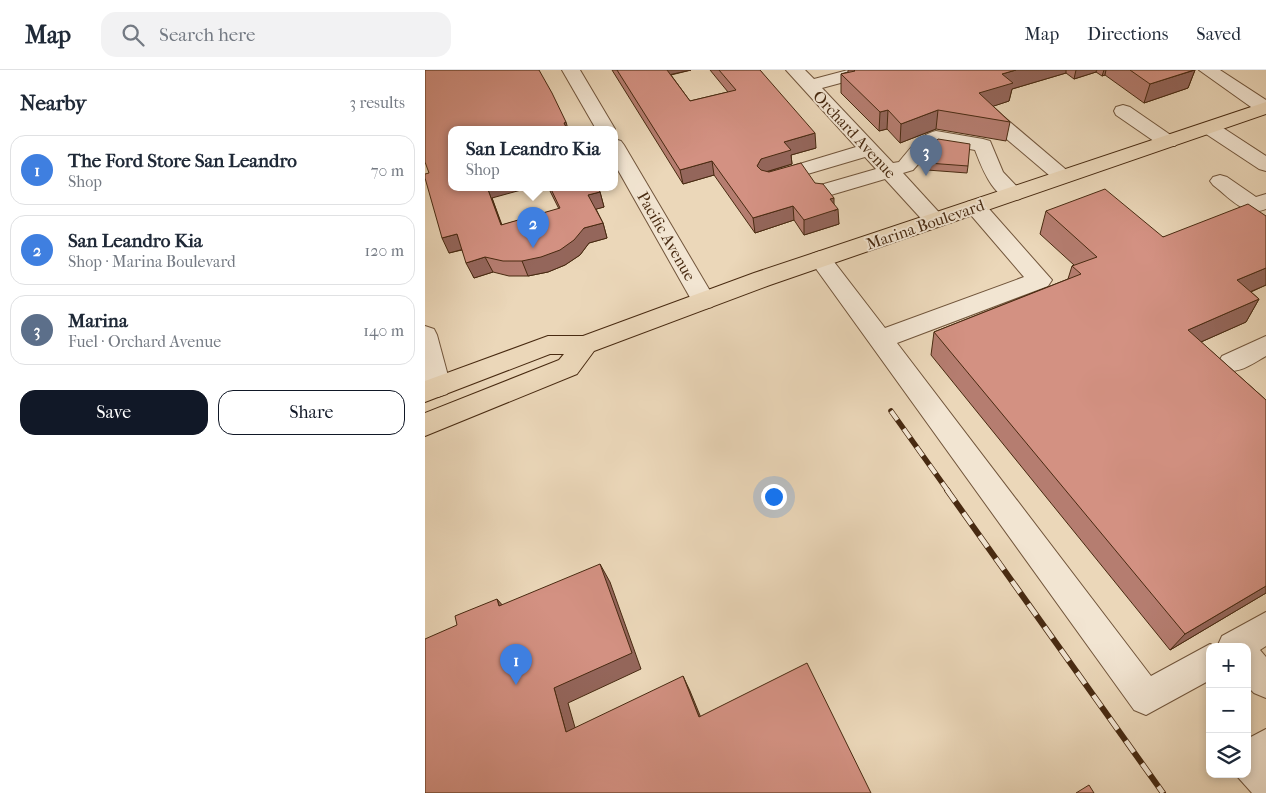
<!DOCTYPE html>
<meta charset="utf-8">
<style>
body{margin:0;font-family:"IM FELL French Canon",serif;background:#f2f2f3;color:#1f2937}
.controls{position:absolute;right:15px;bottom:15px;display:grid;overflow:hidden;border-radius:10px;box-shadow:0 2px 8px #0003}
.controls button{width:45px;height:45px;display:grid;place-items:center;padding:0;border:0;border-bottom:1px solid #e0e1e3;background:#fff;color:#1f2937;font:25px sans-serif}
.you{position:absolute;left:348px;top:426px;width:18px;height:18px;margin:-12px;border:4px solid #fff;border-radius:50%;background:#1a73e8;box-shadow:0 0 0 8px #1a73e833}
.badge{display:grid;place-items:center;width:32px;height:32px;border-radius:50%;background:#111827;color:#fff;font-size:16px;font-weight:700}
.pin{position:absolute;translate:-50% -41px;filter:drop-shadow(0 1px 2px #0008)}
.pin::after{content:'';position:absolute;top:26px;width:18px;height:15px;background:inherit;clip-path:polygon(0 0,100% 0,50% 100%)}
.popup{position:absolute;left:23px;top:56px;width:170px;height:65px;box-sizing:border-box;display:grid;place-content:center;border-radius:10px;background:#fff;filter:drop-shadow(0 1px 4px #0005);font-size:16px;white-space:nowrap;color:#747a83}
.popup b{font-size:19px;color:#1f2937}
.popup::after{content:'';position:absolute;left:50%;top:100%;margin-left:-10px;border:10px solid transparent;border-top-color:#fff}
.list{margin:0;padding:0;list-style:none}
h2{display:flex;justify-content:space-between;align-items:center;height:65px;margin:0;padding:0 20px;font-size:21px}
h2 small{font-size:16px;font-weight:400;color:#747a83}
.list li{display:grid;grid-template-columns:32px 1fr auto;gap:15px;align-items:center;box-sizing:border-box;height:70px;margin:0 10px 10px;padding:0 10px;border:1px solid #e0e1e3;border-radius:15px}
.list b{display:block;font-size:19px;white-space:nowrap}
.list p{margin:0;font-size:16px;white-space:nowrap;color:#747a83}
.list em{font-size:16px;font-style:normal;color:#747a83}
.actions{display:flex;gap:10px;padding:15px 20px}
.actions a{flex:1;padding:11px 0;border:1px solid #111827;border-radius:15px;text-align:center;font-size:18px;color:#111827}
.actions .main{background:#111827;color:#fff}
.icon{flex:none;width:28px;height:28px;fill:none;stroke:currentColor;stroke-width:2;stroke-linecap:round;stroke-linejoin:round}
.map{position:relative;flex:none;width:841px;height:723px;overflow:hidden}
header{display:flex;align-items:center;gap:30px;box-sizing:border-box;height:70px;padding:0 25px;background:#fff;border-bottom:1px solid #e0e1e3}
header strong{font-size:24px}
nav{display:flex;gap:28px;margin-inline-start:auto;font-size:18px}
.search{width:350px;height:45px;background:#f2f2f3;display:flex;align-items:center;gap:12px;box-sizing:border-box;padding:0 18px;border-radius:15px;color:#747a83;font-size:19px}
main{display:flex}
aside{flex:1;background:#fff}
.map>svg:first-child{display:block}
</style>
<header>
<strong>Map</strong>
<div class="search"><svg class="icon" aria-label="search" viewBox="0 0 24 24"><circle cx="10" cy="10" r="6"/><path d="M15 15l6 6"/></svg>Search here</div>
<nav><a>Map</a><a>Directions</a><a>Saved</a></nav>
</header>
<main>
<aside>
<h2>Nearby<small>3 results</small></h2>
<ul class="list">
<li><span class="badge" style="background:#3f7fe0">1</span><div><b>The Ford Store San Leandro</b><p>Shop</p></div><em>70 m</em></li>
<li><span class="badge" style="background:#3f7fe0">2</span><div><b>San Leandro Kia</b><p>Shop · Marina Boulevard</p></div><em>120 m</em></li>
<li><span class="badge" style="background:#5c6f8a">3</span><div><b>Marina</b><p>Fuel · Orchard Avenue</p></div><em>140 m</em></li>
</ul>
<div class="actions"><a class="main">Save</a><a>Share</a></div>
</aside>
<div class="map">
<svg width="841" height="723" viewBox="0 0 841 723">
<rect width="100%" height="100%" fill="#ebd7b9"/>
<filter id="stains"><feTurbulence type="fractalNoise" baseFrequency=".004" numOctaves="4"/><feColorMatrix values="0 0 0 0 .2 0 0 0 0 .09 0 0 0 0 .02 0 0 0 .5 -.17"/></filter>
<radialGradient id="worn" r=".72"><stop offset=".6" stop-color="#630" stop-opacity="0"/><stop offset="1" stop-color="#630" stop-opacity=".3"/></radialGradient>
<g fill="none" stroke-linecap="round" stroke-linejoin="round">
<g stroke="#71553b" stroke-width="2">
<g id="minor">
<path d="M137,0H155L190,59L189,60L171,59Z"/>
<path d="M361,0H380L389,9L423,0H452L449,4L397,18L468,93L474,92C485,79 494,65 511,61L558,69L565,71L578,102L599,124L595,129C570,135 557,98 550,80L512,73L488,100L478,103L521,150L518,155L510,157L502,155L460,109L399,127L392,126L389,121L392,116L451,99L440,87L352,113L345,115L338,113L335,109L338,105L431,77Z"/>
<path d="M774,0H795L841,30V43L833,42Z"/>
<path d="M698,35L705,37L750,68L753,72L750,76H736L691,45L689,41L691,37Z"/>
<path d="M572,45L579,47L645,103L648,107L645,111L638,113L631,111L565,55L562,51L565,47Z"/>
<path d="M785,52L792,54L841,86V101L834,99L778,62L775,58L778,54Z"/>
<path d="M189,69L196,71L199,75L291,231L287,237L279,239L271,237L267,231L189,93Z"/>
<path d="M795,105L802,107L831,127L841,124V139C820,148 804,127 788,115L785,111L788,107Z"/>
<path d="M550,130L558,132L627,210L623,216L472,273L726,606L785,574L791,577H785V610L721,645L709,640L384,189L387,184L395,181L403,184L460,258L599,207L539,137L542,132Z"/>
<path d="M0,256L9,259L12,265L26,317L22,324L13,327L4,324L0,317Z"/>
<path d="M841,266V286C827,294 813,305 797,300L793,293L797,286Z"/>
<path d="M841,542V576L835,580L841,587V628L829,623L822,616V577H792L797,566Z"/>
<path d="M841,659V723H827L810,704H822V669Z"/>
</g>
</g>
<g stroke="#482a11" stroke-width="2">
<path id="major" d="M841,32V44L345,215L169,281L152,304L0,366V343L134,290L139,284H125L0,332V311L123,266H158L329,203Z"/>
</g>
<use href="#minor" fill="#f2e5d2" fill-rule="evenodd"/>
<use href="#major" fill="#ebd7b9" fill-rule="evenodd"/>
<g stroke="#482a11" stroke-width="5.5">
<path id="rail-far1" d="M466,341L523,421"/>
</g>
<g stroke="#482a11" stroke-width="6">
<path id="rail" d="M522,420L738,723"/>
</g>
<use href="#rail-far1" stroke="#f2e5d2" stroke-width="4" stroke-dasharray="11" stroke-linecap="butt"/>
<use href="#rail" stroke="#f2e5d2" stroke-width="4.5" stroke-dasharray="14" stroke-linecap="butt"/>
</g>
<g fill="#b57d70" stroke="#482a11">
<path d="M187,0H266L246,5L265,31L303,22L285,0H335L391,78L366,85L367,94L342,102L390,113L409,134L414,154L379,165L369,150L330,163L289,105L258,114Z"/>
<path d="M423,0H770L763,18L719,33L680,5L677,6L671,2L649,9L641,3L587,19L584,31L568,36L585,52L581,71L511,59L475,73L462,59L454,61L416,23V4L423,2Z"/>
<path d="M505,78L543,96L542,103L502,100Z"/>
<path d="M123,117H172L175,122L179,137L171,139L178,153L182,168L164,173L155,185L140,195L123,202L103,206H84L68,202L49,208L37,180L24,183L67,128L77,155L134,139Z"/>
<path d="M621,141L738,167L841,146V215L826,222L834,229L821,252L776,272L841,330V523L745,580L506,285L509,262L643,209L647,196L649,195L615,164Z"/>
</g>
<g fill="#94665b" stroke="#482a11">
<path d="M238,0H266L239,6Z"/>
<path d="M591,0H641V3L587,19L584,31L551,42L554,23L577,4Z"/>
<path d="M651,0H672L671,2L649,9Z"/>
<path d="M679,0H681L680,5L677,6Z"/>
<path d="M770,0L763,18L719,33L725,14Z"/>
<path d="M463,40L462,59L454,61L455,42Z"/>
<path d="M513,40L511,59L475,73L476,54Z"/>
<path d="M141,52L143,59H141L139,53Z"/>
<path d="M390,63L391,78L366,85L367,94L337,103L332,96L336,89L359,72Z"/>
<path d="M287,91L289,105L258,114L255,100Z"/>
<path d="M62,117H107L67,128L82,171L76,155Z"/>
<path d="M175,122L179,137L168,140L163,125Z"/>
<path d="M409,128V141L413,139L414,154L379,165V150L405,129Z"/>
<path d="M368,136L369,150L330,163L328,148Z"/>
<path d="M178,153L182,168L164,173L155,185L140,195L123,202L103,206L97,191L159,158Z"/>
<path d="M32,164L39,179L24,183L17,168Z"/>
<path d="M60,187L68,202L49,208L41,193Z"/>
<path d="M841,198V215L799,233L812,210Z"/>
<path d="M834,229L821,252L751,283L763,260Z"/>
<path d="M175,494L185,512L216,599L143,633L155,675L141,662L129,618Z"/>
<path d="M841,516V523L745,580L760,564Z"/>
<path d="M72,529L87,546L74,536Z"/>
<path d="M258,606L265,621L281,660L274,647Z"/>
</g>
<g fill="#d39182" stroke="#482a11">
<path d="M0,0H114L127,23L141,52L139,53L142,59H27V117H62L76,155L135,138L125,117H172L175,122L163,125L178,153L159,158L149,170L135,180L116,187L97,191H78L60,187L41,193L32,164L17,168L0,108V104L4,103L0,92Z"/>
<path d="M192,0H242L265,31L311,20L294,0H335L390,63L359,72L366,80L336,89L332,96L336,100L344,102L376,93L390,113L398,114L409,128L405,129L413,139L379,150L368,136L328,148L287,91L255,100Z"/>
<path d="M429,0H591L577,4L588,13L554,23L585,52L513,40L476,54L463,40L455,42L416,4L430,1Z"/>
<path d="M705,0H769L725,14Z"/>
<path d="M513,69L545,74L543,96L503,93L505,78Z"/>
<path d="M680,119L738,167L823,134L841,146V198L812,210L834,229L763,260L841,330V516L760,564L509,262L656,204L647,196L672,187L621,141Z"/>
<path d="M175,494L207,583L129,618L141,662L258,606L274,647L382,593L446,723H0V569L32,555L30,546L72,529L74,536Z"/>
<path d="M664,715L669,723H651Z"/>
</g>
<g text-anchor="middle" stroke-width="4" stroke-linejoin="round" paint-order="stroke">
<g font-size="16" fill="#482a11" stroke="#f2e5d2">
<text transform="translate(430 64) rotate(47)" y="6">Orchard Avenue</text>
<text transform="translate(500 154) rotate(-19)" y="6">Marina Boulevard</text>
<text transform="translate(242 166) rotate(60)" y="6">Pacific Avenue</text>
</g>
</g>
<rect width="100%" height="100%" filter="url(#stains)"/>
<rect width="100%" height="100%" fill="url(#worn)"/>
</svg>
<div class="controls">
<button>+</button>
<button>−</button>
<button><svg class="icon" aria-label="layers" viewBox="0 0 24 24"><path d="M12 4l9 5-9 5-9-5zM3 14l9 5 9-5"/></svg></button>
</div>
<div class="you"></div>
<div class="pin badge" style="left:91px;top:615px;background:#3f7fe0">1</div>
<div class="pin badge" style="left:108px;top:178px;background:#3f7fe0">2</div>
<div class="popup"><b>San Leandro Kia</b>Shop</div>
<div class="pin badge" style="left:501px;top:106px;background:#5c6f8a">3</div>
</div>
</main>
